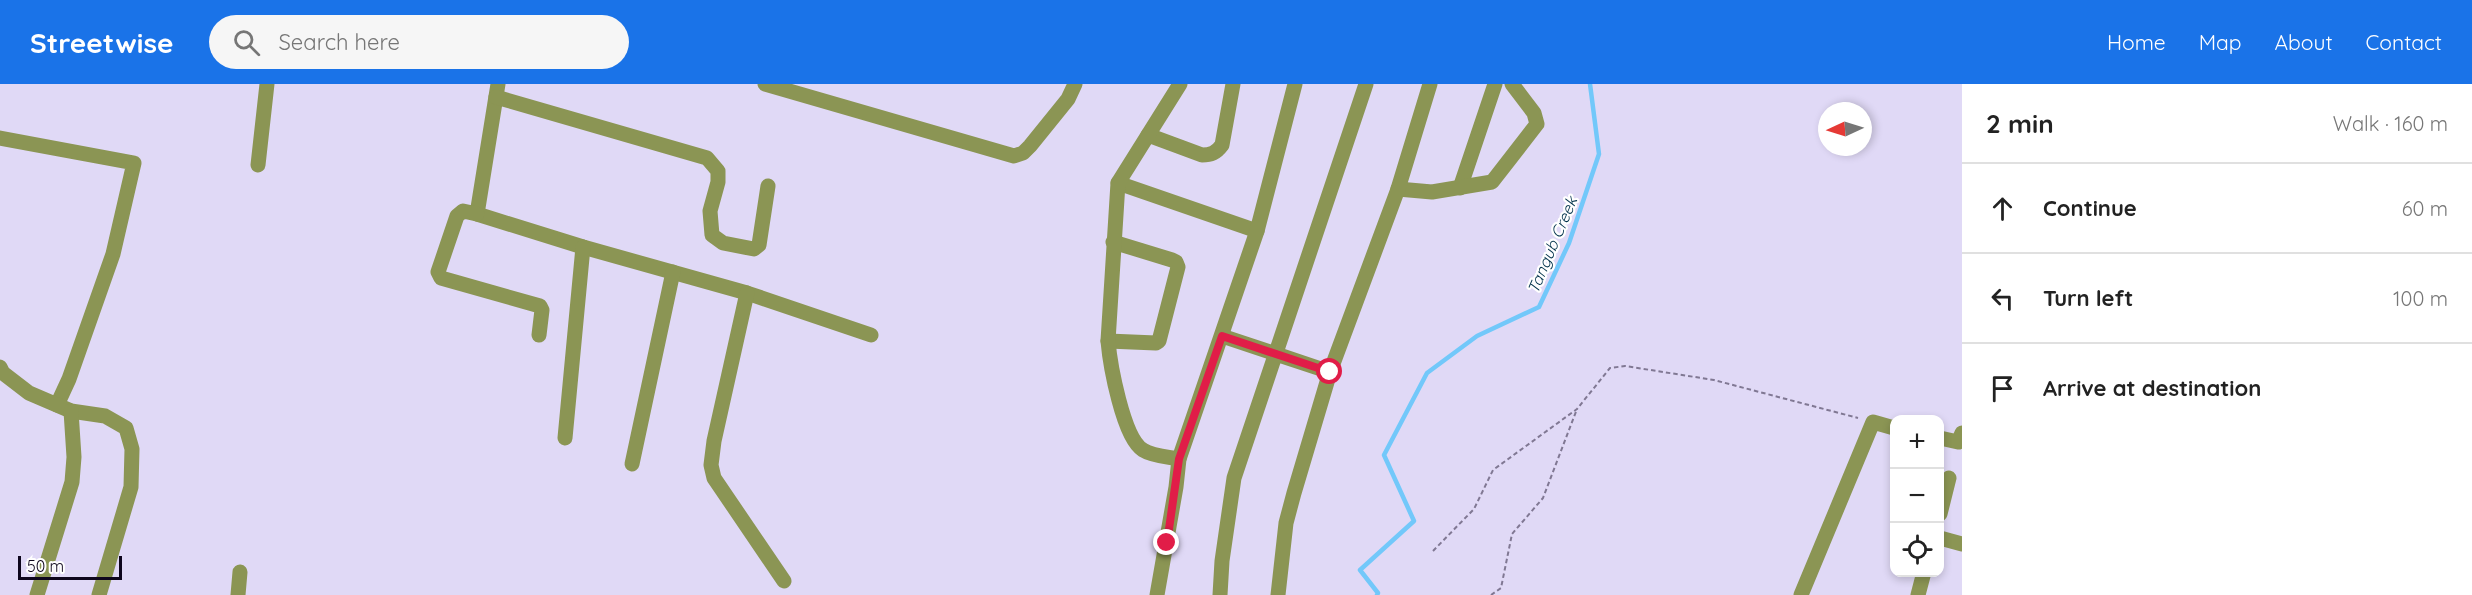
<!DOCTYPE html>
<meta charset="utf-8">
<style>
body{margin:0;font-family:Quicksand,sans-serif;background:#f6f6f6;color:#222}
.controls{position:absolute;right:18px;bottom:18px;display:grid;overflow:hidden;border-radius:12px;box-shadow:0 3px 9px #0003}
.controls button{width:54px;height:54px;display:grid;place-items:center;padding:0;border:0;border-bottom:2px solid #e0e0e0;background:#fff;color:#222;font:30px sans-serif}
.compass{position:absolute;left:1818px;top:18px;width:54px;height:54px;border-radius:50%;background:#fff;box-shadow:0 3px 9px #0003;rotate:266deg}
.scale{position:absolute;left:18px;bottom:15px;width:104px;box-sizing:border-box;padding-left:6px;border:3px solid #0e061d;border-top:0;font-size:16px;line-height:21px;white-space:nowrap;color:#0e061d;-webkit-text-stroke:4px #fff;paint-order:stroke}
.stop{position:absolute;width:18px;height:18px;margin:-14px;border:4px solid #e11d48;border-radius:50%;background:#fff}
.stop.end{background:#e11d48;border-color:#fff;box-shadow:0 2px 6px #0008}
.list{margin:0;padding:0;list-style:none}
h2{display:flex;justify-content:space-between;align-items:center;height:78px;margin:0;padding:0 24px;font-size:26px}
h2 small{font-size:20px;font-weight:400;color:#767676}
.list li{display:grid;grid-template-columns:39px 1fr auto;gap:18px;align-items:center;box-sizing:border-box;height:90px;padding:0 24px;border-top:2px solid #e0e0e0}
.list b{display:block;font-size:22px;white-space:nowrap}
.list em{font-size:20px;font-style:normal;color:#767676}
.icon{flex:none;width:33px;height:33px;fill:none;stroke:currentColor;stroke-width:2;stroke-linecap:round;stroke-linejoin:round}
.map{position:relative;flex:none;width:1962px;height:511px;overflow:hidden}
header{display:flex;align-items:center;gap:36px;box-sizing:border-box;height:84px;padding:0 30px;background:#1a73e8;color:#fff}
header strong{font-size:28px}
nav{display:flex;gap:33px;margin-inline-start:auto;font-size:21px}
.search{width:420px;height:54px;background:#f6f6f6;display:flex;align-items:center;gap:15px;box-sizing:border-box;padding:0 21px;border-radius:33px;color:#767676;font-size:22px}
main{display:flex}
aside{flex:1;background:#fff}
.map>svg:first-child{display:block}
</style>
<header>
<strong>Streetwise</strong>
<div class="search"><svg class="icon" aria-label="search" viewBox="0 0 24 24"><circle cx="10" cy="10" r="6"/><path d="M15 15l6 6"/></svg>Search here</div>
<nav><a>Home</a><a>Map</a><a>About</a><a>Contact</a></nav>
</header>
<main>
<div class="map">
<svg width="1962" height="511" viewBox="0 0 1962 511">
<rect width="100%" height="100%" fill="#e0d9f6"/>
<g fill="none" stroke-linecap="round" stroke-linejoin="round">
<path stroke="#72c8fa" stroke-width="4.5" d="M1377,511L1378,509L1360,486L1414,437L1384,371L1427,289L1477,252L1539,223L1569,159L1599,70L1590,0"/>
<g stroke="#807893" stroke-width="2" stroke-dasharray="4.5 3" stroke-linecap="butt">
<path d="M1433,467L1474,425L1493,386L1577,325L1610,284L1625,282L1714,296L1858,334"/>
<path d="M1491,511L1501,504L1512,450L1543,414L1577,325"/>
</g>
<g stroke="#8b9554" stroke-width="15">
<path d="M498,0L477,130L583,163L747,209L871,251"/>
<path d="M765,0L1014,72L1023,69L1030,62L1068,15L1075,0"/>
<path d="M496,13L707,74L718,87V98L710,127L712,151L723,159L754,165L759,161L768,102"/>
<path d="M1148,51L1202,71C1211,71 1216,69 1222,61L1233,0"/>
<path d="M0,54L134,79L113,170L69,295L57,321"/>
<path d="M258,81L267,0"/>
<path d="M1118,99L1257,147"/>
<path d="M1460,104L1495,0"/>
<path d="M1398,105L1432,108L1492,98L1537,40L1534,29L1512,0"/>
<path d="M477,130L463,127L457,132L438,188L441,194L540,222L542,226L539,251"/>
<path d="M747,209L714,357L711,381L714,394L784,497"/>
<path d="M1222,252L1330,288"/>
<path d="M1108,257L1156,259L1159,257L1178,183L1176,178L1172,176L1113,158"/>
<path d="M0,283L3,289L29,309L71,327L105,332L126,344L132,365L131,403L99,511"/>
<path d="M565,354L583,163"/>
<path d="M1940,354L1958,358L1962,349"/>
<path d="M1179,375C1169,373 1152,372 1143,366C1123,354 1110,280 1108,257L1118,99L1180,0"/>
<path d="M632,380L673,188"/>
<path d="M1940,430L1949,394"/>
<path d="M1940,454L1962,460"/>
<path d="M37,511L72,398L74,373L71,327"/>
<path d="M238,511L240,488"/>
<path d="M1157,511L1176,403L1179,375L1257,147L1295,0"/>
<path d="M1220,511L1222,477L1234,394L1366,0"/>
<path d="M1278,511L1286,439L1294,409L1330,288L1398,105L1430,0"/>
<path d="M1801,511L1873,338L1894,344"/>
<path d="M1918,511L1924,488"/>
</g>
</g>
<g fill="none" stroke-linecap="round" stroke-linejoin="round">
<path stroke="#e11d48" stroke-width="8" d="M1167,459L1179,375L1222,252L1330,288"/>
</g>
<g text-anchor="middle" stroke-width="4.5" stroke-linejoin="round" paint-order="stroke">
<g font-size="16" font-style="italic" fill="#00314a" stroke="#fff">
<text transform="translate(1552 161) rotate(-67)" y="6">Tangub Creek</text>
</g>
</g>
</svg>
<div class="controls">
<button>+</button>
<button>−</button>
<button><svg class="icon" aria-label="locate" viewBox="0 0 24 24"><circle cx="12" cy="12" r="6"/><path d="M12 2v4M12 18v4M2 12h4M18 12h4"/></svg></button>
</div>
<svg class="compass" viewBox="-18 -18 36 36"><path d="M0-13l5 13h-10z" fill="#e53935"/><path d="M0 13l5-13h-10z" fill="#767676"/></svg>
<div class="scale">50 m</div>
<div class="stop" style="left:1330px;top:288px"></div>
<div class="stop end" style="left:1167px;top:459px"></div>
</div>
<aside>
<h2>2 min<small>Walk · 160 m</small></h2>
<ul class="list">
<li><svg class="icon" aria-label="ahead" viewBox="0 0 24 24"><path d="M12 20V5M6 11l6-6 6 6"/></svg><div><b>Continue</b></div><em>60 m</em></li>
<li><svg class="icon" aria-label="left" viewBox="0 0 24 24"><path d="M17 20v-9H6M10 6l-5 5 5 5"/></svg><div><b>Turn left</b></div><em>100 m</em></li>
<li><svg class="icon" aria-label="arrive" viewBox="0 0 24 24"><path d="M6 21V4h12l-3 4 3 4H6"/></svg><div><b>Arrive at destination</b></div></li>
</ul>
</aside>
</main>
